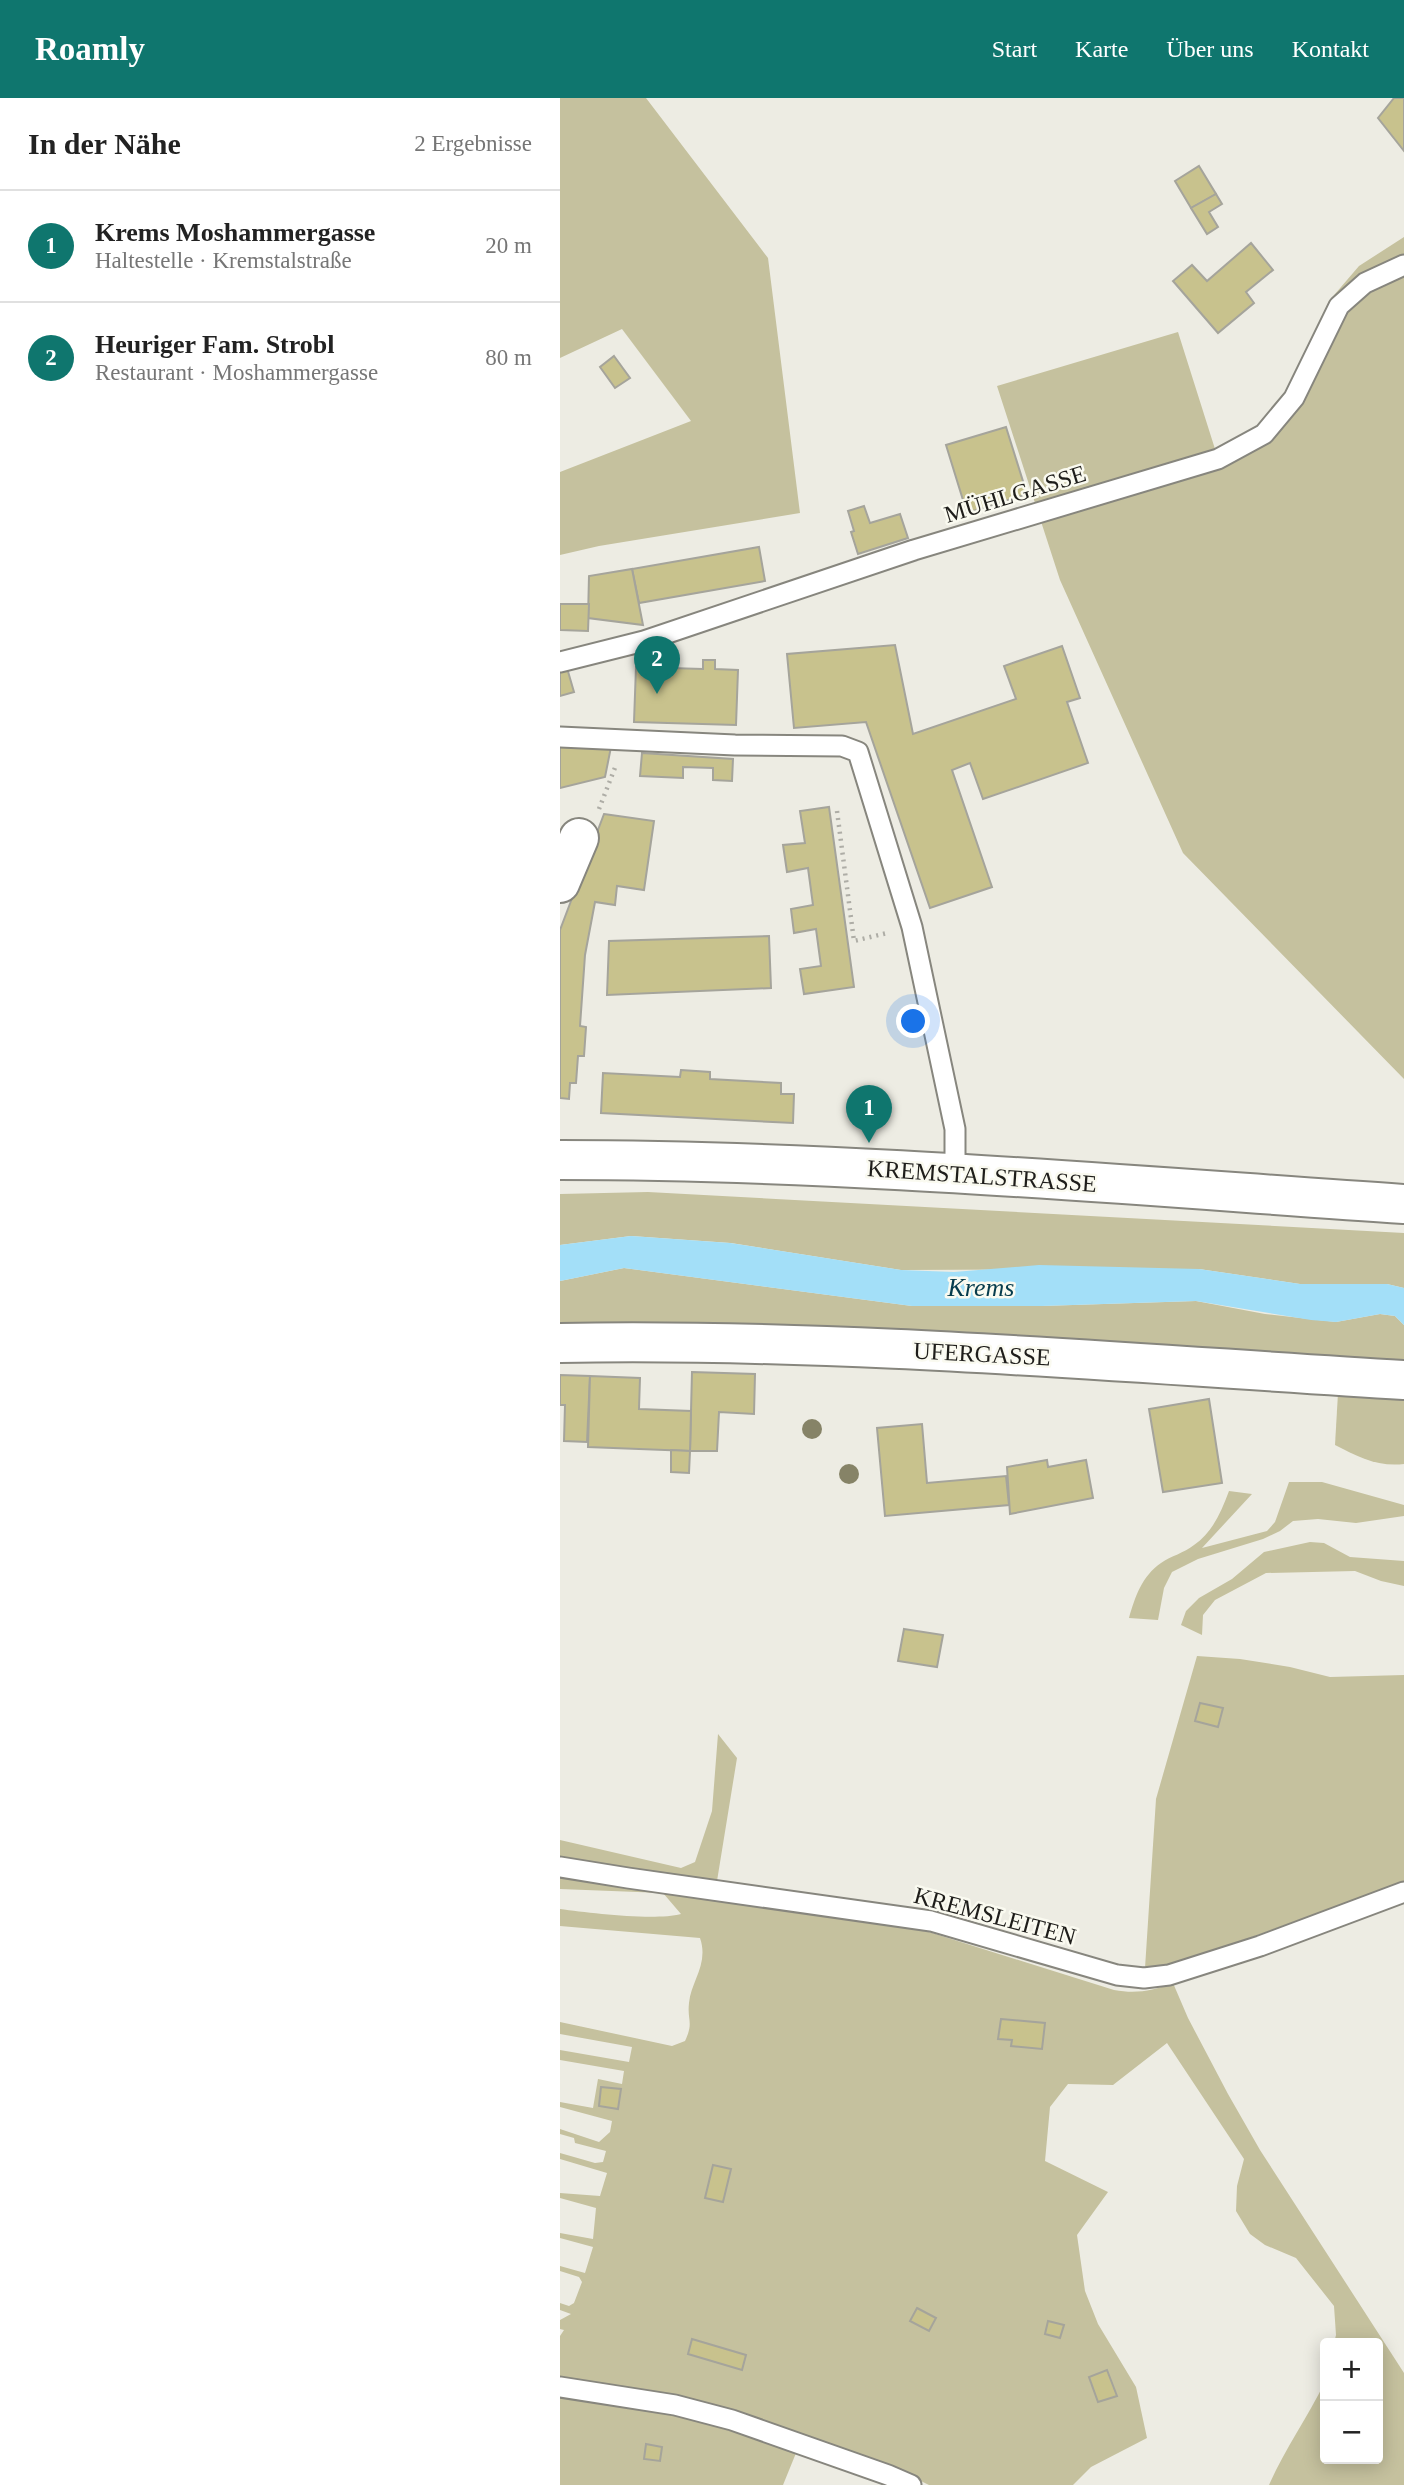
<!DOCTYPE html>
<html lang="de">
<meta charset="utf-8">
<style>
body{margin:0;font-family:Georgia,serif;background:#f2f2f2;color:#222}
.controls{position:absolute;right:21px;bottom:21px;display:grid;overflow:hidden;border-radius:7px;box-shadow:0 4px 18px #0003}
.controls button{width:63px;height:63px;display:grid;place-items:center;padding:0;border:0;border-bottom:2px solid #e0e0e0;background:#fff;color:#222;font:35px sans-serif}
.you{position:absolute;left:354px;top:924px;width:24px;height:24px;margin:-18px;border:5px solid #fff;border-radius:50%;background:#1a73e8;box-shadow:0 0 0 10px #1a73e833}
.badge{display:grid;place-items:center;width:46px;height:46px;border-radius:50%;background:#0f766e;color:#fff;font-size:23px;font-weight:700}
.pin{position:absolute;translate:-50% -58px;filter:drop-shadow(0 2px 4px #0008)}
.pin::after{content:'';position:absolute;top:37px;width:24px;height:21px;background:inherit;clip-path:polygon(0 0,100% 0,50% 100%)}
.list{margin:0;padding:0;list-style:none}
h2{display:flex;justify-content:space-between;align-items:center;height:91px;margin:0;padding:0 28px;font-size:30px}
h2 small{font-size:23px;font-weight:400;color:#767676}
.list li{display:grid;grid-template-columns:46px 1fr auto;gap:21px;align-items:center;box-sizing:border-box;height:112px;padding:0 28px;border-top:2px solid #e0e0e0}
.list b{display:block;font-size:26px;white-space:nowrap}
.list p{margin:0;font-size:23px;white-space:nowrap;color:#767676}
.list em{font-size:23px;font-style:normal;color:#767676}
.map{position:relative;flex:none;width:844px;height:2387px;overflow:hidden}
header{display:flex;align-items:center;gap:42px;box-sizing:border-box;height:98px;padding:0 35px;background:#0f766e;color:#fff}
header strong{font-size:33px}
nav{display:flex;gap:38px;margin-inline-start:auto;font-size:24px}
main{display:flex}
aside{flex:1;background:#fff}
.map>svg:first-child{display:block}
</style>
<header>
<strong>Roamly</strong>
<nav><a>Start</a><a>Karte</a><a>Über uns</a><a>Kontakt</a></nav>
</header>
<main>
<aside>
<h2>In der Nähe<small>2 Ergebnisse</small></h2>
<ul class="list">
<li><span class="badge">1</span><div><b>Krems Moshammergasse</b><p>Haltestelle · Kremstalstraße</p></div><em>20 m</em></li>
<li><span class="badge">2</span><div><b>Heuriger Fam. Strobl</b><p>Restaurant · Moshammergasse</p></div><em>80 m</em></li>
</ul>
</aside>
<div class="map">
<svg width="844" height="2387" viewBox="0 0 844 2387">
<rect width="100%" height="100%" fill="#edece3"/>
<g fill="#c5c19e">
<path d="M0,0H86L208,160L240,415L39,448L0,457V374L131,323L62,231L0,260Z"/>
<path d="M844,139V981L623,755L500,482L437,288L618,234L655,351L700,328L726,297L769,203L799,168Z"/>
<path d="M88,1094L844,1135V1190L827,1186H740L639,1171L341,1172L171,1145L71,1138L0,1147V1096Z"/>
<path d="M64,1170L352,1208H482L636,1203L705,1216L776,1224L820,1216L835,1218L844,1227V1266L0,1227V1183Z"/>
<path d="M778,1295L844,1299V1366C818,1369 798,1359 775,1347Z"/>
<path d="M729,1384H762L844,1407V1418L796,1425L758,1421L733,1423L720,1433L703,1441L638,1461L612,1474L604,1490L598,1522L569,1520C575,1499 582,1478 601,1465C611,1458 624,1455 634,1447C653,1434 661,1414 669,1393L692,1396L642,1450L707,1433L715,1424Z"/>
<path d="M750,1444L764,1445L790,1459L844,1463V1488L821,1483L795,1473L706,1475L655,1502L643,1517L642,1537L621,1527L626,1513L639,1500L672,1481L704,1454Z"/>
<path d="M637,1558L680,1561L730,1569L770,1579L844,1577V1783L698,1837L608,1867L585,1870L596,1701Z"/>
<path d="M158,1636L177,1660L157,1783L0,1760V1742L121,1770L135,1764L152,1713Z"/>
<path d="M0,1779L103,1795L305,1822L369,1834L554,1892C576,1896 592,1893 613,1885L628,1920L668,1996L700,2052L844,2275V2387H709C725,2351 747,2320 765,2284V2361H818V2245H774L776,2237L774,2208L736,2160L705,2147L690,2136L676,2113L677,2088L684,2061L607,1945L553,1987L508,1986L490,2009L485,2063L548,2094L517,2137L525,2193L538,2226L576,2289L587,2340L531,2369L513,2387H369L330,2368L174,2313L116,2298L0,2279V2238L4,2232L0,2231V2222L11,2216L0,2212V2205L9,2208L14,2205L22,2184L19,2179L0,2173V2168L25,2175L33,2149L0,2140V2135L33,2141L36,2110L0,2100V2095L40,2098L47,2075L0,2061V2055L35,2065L43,2064L46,2053L15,2045L14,2040L0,2036V2031L39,2044L50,2034L52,2023L0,2009V2004L33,2010L38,1981L62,1986L64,1973L0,1962V1952L69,1964L72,1949L0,1936V1924L112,1948L125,1943C134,1924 127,1923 129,1905C131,1883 149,1866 140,1840L0,1828V1811C30,1815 94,1823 121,1816L103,1795L0,1791Z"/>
<path d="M0,2298L113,2317L168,2332L236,2355L223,2387H0Z"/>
</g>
<path fill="#a3dff8" d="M71,1138L170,1145L341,1172L394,1174L479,1167L639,1171L740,1186H827L844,1190V1227L835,1218L820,1216L776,1224L751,1222L636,1203L482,1208H352L64,1170L0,1183V1147Z"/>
<g fill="#c8c28d" stroke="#a5a49b" stroke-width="2">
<path d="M834,0H844V53L818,20Z"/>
<path d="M639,68L656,96L631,110L615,83Z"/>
<path d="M656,96L662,106L649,114L658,129L647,136L631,110Z"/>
<path d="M691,145L713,172L686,194L694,205L658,235L613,183L632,167L647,183Z"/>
<path d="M54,258L70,280L55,290L40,269Z"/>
<path d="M446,329L467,396L407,415L386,347Z"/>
<path d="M304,408L310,425L340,416L348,440L298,456L291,434L294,433L288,413Z"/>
<path d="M199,449L205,483L79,505L72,471Z"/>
<path d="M72,471L83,527L28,520L29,478Z"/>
<path d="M0,506H29L28,533L0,532Z"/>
<path d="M335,547L353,636L456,601L444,568L502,548L520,600L507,604L528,665L423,701L410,665L392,672L432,789L370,810L306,624L234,630L227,556Z"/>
<path d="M143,562H155V571L178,572L176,627L74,624L76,569L143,571Z"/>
<path d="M7,570L14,594L0,598V572Z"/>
<path d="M0,646L51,649L45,679L0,690Z"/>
<path d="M82,655L173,661L172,683L153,682V670L123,669V680L80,678Z"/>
<path d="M269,709L294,889L244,896L240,871L261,868L256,831L234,835L231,811L253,807L248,770L227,774L223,747L245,745L240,713Z"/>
<path d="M44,716L94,723L84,792L57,788L55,807L35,804L25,857L20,928L26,929L24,958H18L16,985H10L9,1001L0,1000V832Z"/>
<path d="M209,838L211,890L47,897L49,843Z"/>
<path d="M121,972L150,974V981L221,985V996H234L233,1025L41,1015L43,975L120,979Z"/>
<path d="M132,1274L195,1276L194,1316L159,1314L157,1353H130Z"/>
<path d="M0,1277L30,1278L27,1344L4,1343L5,1307H0Z"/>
<path d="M30,1278L80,1280L79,1311L131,1313L130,1353L28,1349Z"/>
<path d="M649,1301L662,1385L603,1394L589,1311Z"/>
<path d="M362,1326L367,1385L446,1378L449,1407L325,1418L317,1330Z"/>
<path d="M111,1352L130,1353L129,1375L111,1374Z"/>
<path d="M487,1362L488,1369L526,1362L533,1400L450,1416L447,1369Z"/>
<path d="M344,1531L383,1537L377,1569L338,1563Z"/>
<path d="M640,1605L663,1610L658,1629L635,1623Z"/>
<path d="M441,1921L485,1925L482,1951L451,1948L452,1942L438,1941Z"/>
<path d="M41,1989L61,1991L58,2011L39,2008Z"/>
<path d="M153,2067L171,2071L163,2104L145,2100Z"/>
<path d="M357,2210L376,2220L369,2233L350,2223Z"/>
<path d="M488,2223L504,2227L500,2240L485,2236Z"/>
<path d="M132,2241L186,2257L182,2272L128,2256Z"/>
<path d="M547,2272L557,2298L538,2304L529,2279Z"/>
<path d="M86,2346L102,2349L100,2363L84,2361Z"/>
</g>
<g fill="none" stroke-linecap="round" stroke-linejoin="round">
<g stroke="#87867e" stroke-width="23">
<g id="service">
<path d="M0,564L84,543L354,452L658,361L704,336L734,300L779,208L805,185L844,167"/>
<path d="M0,639L175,647L282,648L298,654L352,829L395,1031V1076"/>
<path d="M0,1769L68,1780L371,1823L557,1877L584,1880L609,1877L700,1848L844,1794"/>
<path d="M0,2289L115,2307L172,2322L328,2377L351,2387"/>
</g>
</g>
<g stroke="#87867e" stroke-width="42">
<g id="minor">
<path d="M0,785L19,740"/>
<path d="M0,1245C282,1240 563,1265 844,1282"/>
</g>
</g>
<g stroke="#87867e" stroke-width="42">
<path id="secondary" d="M0,1062C282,1062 563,1087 844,1106"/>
</g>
<g stroke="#aeada6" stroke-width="4.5" stroke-dasharray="2 5" stroke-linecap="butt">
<path d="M39,711L56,667"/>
<path d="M277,713L294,843L327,835"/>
</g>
<use href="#service" stroke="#fff" stroke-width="19"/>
<use href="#minor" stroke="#fff" stroke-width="38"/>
<use href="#secondary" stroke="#fff" stroke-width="38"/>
</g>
<g fill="#868367">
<circle cx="252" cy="1331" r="10"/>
<circle cx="289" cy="1376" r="10"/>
</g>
<g text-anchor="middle" stroke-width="5" stroke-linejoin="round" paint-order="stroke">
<g font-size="24" fill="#1e1d1a" stroke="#fafaf0">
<text transform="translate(455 396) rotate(-17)" y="8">MÜHLGASSE</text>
<text transform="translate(422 1078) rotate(4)" y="8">KREMSTALSTRASSE</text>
<text transform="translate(422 1256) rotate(3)" y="8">UFERGASSE</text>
<text transform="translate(435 1818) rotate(15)" y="8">KREMSLEITEN</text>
</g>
<g font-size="26" font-style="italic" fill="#063c4d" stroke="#fafaf0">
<text x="421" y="1198">Krems</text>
</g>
</g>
</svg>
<div class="controls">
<button>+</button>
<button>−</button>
</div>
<div class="you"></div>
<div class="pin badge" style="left:309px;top:1045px">1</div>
<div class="pin badge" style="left:97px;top:596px">2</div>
</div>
</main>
